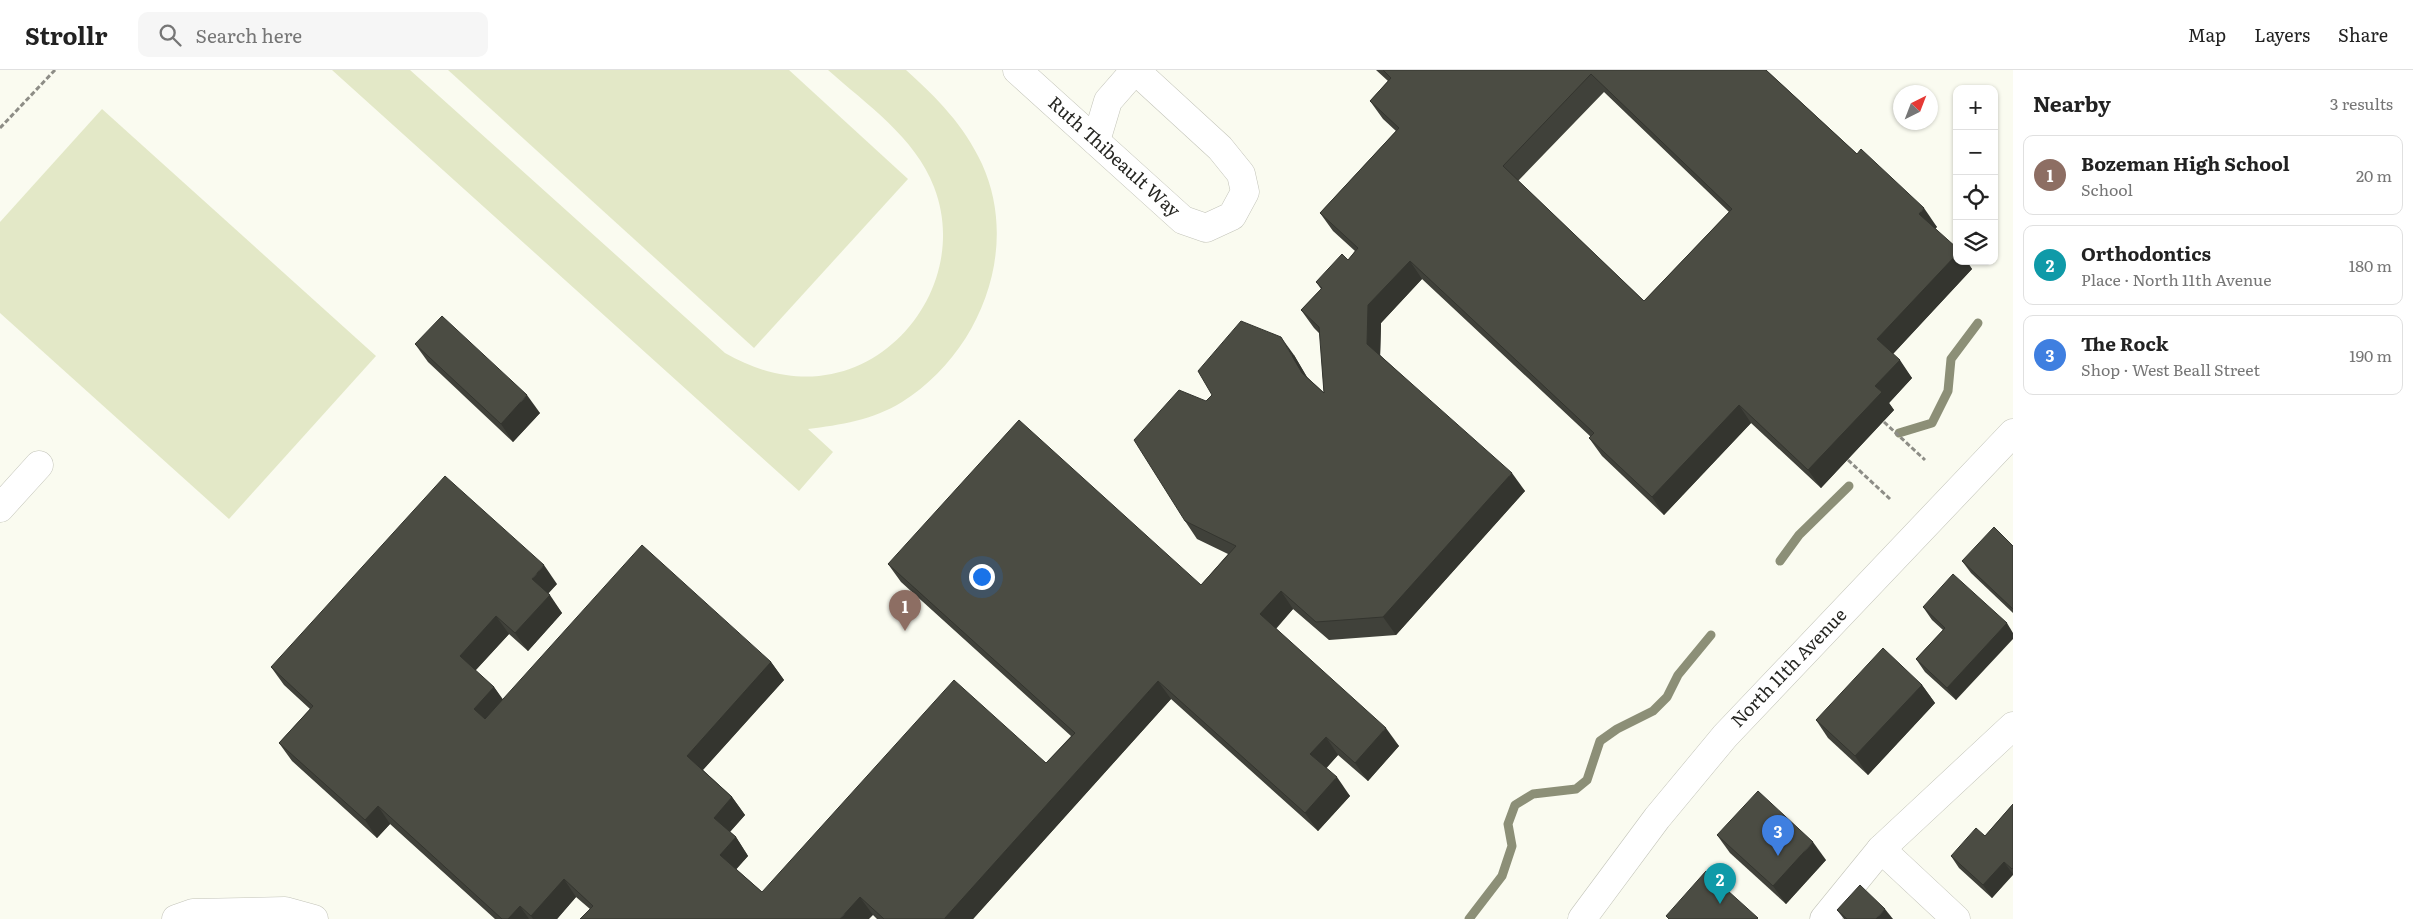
<!DOCTYPE html>
<meta charset="utf-8">
<style>
body{margin:0;font-family:Literata,serif;background:#f6f6f6;color:#222}
.controls{position:absolute;right:15px;top:15px;display:grid;overflow:hidden;border-radius:10px;box-shadow:0 1px 4px #0004}
.controls button{width:45px;height:45px;display:grid;place-items:center;padding:0;border:0;border-bottom:1px solid #e0e0e0;background:#fff;color:#222;font:25px sans-serif}
.compass{position:absolute;left:1893px;top:15px;width:45px;height:45px;border-radius:50%;background:#fff;box-shadow:0 1px 4px #0004;rotate:42deg}
.you{position:absolute;left:981px;top:506px;width:18px;height:18px;margin:-12px;border:4px solid #fff;border-radius:50%;background:#1a73e8;box-shadow:0 0 0 8px #1a73e833}
.badge{display:grid;place-items:center;width:32px;height:32px;border-radius:50%;background:#0f766e;color:#fff;font-size:16px;font-weight:700}
.pin{position:absolute;translate:-50% -41px;filter:drop-shadow(0 1px 2px #0008)}
.pin::after{content:'';position:absolute;top:26px;width:18px;height:15px;background:inherit;clip-path:polygon(0 0,100% 0,50% 100%)}
.list{margin:0;padding:0;list-style:none}
h2{display:flex;justify-content:space-between;align-items:center;height:65px;margin:0;padding:0 20px;font-size:21px}
h2 small{font-size:16px;font-weight:400;color:#767676}
.list li{display:grid;grid-template-columns:32px 1fr auto;gap:15px;align-items:center;box-sizing:border-box;height:80px;margin:0 10px 10px;padding:0 10px;border:1px solid #e0e0e0;border-radius:10px}
.list b{display:block;font-size:19px;white-space:nowrap}
.list p{margin:0;font-size:16px;white-space:nowrap;color:#767676}
.list em{font-size:16px;font-style:normal;color:#767676}
.icon{flex:none;width:28px;height:28px;fill:none;stroke:currentColor;stroke-width:2;stroke-linecap:round;stroke-linejoin:round}
.map{position:relative;flex:none;width:2013px;height:849px;overflow:hidden}
header{display:flex;align-items:center;gap:30px;box-sizing:border-box;height:70px;padding:0 25px;background:#fff;border-bottom:1px solid #e0e0e0}
header strong{font-size:24px}
nav{display:flex;gap:28px;margin-inline-start:auto;font-size:18px}
.search{width:350px;height:45px;background:#f6f6f6;display:flex;align-items:center;gap:12px;box-sizing:border-box;padding:0 18px;border-radius:10px;color:#767676;font-size:19px}
main{display:flex}
aside{flex:1;background:#fff}
.map>svg:first-child{display:block}
</style>
<header>
<strong>Strollr</strong>
<div class="search"><svg class="icon" aria-label="search" viewBox="0 0 24 24"><circle cx="10" cy="10" r="6"/><path d="M15 15l6 6"/></svg>Search here</div>
<nav><a>Map</a><a>Layers</a><a>Share</a></nav>
</header>
<main>
<div class="map">
<svg width="2013" height="849" viewBox="0 0 2013 849">
<rect width="100%" height="100%" fill="#fafbf0"/>
<g fill="#e3e8c7">
<path d="M332,0H410L725,283C745,294 764,302 786,305C889,321 971,212 934,117C915,67 866,34 828,0H906C937,28 964,55 982,94C1021,180 979,284 902,332C873,350 840,355 808,359L833,382L799,421Z"/>
<path d="M448,0H789L908,109L754,278Z"/>
<path d="M102,39L376,286L229,449L0,243V152Z"/>
</g>
<g fill="none" stroke-linecap="round" stroke-linejoin="round">
<g stroke="#8c8f77" stroke-width="9">
<path d="M1899,363L1932,353L1948,321L1951,289L1978,253"/>
<path d="M1780,491L1799,465L1849,416"/>
<path d="M1469,849L1502,806L1512,776L1508,754L1515,735L1533,724L1576,719L1587,710L1600,671L1617,659L1653,641L1667,627L1678,605L1711,565"/>
</g>
<g stroke="#c3c4b9" stroke-width="29">
<g id="minor">
<path d="M1017,0L1183,150L1206,158L1232,146L1245,122L1241,104L1220,78L1135,0"/>
<path d="M1096,71L1108,31L1135,0"/>
<path d="M0,438L39,395"/>
<path d="M1881,779L1956,849"/>
<path d="M176,849L193,843L285,841L314,849"/>
<path d="M1582,849L1657,748L1725,666L2013,363"/>
<path d="M1824,849L1881,779L2013,656"/>
</g>
</g>
<g stroke="#8d8d86" stroke-width="3" stroke-dasharray="5 2.5" stroke-linecap="butt">
<path d="M0,58L55,0"/>
<path d="M1884,352L1925,390"/>
<path d="M1848,390L1890,429"/>
</g>
<use href="#minor" stroke="#fff" stroke-width="28"/>
</g>
<g fill="#40413a" fill-rule="evenodd">
<path d="M1376,0H1766L1857,84L1937,157L1935,158L1972,199L1893,284L1912,308L1889,333L1894,340L1821,418L1751,353L1664,445L1602,386L1589,368L1591,367L1422,209L1381,253L1380,285L1525,421L1396,565L1329,570L1293,539L1276,559L1399,676L1368,711L1338,685L1326,698L1350,726L1318,761L1171,629L973,849H877L873,845L590,839L576,827L557,849H495L390,754L377,768L292,691L279,673L310,639L284,615L271,597L557,514L548,524L562,543L528,581L509,564L475,601L494,617L502,629L771,592L784,610L703,700L732,727L745,745L730,762L736,767L748,786L736,799L762,822L1046,693L1071,666L901,512L888,494L1201,515L1228,484L1197,469L1185,451L1206,331L1294,285L1307,307L1324,323L1320,264L1314,258L1301,240L1321,219L1316,212L1348,190L1355,181L1333,161L1320,143L1396,61L1383,49L1370,31L1388,11ZM1604,22L1729,142L1644,231L1518,111Z"/>
<path d="M415,274L540,343L513,372L428,292Z"/>
<path d="M2013,476V543L1971,503L1962,491Z"/>
<path d="M1923,537L2007,553L1956,630L1925,602L1916,589L1943,560L1932,550Z"/>
<path d="M1922,615L1935,633L1868,705L1828,668L1816,650Z"/>
<path d="M2013,734V805L1992,828L1959,798L1951,786L1985,766Z"/>
<path d="M1717,765L1826,790L1786,834L1730,783Z"/>
<path d="M1837,840L1893,849H1844Z"/>
</g>
<g fill="#34352f">
<path d="M1924,138L1937,157L1932,162L1919,144Z"/>
<path d="M1957,184V191H1967L1972,199L1890,287L1877,269Z"/>
<path d="M1410,191L1422,209L1381,253L1380,292L1367,274L1368,235Z"/>
<path d="M1281,267L1294,285L1315,321L1302,303Z"/>
<path d="M1900,290L1912,308L1889,333L1894,340L1821,418L1808,400L1875,316Z"/>
<path d="M527,325L540,343L513,372L501,354Z"/>
<path d="M1739,335L1751,353L1664,445L1652,427Z"/>
<path d="M1512,403L1525,421L1396,565L1383,547Z"/>
<path d="M544,495L557,514L544,527L532,509Z"/>
<path d="M1281,521L1293,539L1272,562L1260,544Z"/>
<path d="M550,525L562,543L528,581L515,563Z"/>
<path d="M496,546L509,564L472,604L460,586Z"/>
<path d="M2007,553L2013,563V569L1956,630L1947,618Z"/>
<path d="M771,592L784,610L699,704L687,686Z"/>
<path d="M1158,611L1171,629L973,849H945V848Z"/>
<path d="M1922,615L1935,633L1868,705L1855,686Z"/>
<path d="M494,617L507,635L487,657L474,639Z"/>
<path d="M1386,658L1399,676L1368,711L1355,693Z"/>
<path d="M1326,667L1338,685L1323,702L1310,684Z"/>
<path d="M1337,707L1350,726L1318,761L1305,743Z"/>
<path d="M732,727L745,745L726,766L714,748Z"/>
<path d="M378,736L390,754L377,768L365,750Z"/>
<path d="M736,767L748,786L733,803L720,785Z"/>
<path d="M1813,772L1826,790L1786,834L1773,816Z"/>
<path d="M2004,792L2013,804L1992,828L1983,815Z"/>
<path d="M564,809L576,827L557,849H533L531,846Z"/>
<path d="M860,827L873,845L869,849H840Z"/>
<path d="M520,836L529,849H508Z"/>
<path d="M1885,839L1893,849H1876Z"/>
</g>
<g fill="#4b4c43" stroke="#34352f" fill-rule="evenodd">
<path d="M1383,0H1766L1857,84L1861,79L1924,138L1919,144L1957,178V184L1877,269L1900,290L1875,316L1882,322L1808,400L1739,335L1652,427L1589,368L1594,363L1410,191L1368,235L1367,274L1512,403L1383,547L1316,552L1281,521L1260,544L1386,658L1355,693L1326,667L1310,684L1337,707L1305,743L1158,611L945,848V849H884L860,827L840,849H580L593,836L564,809L531,846L520,836L508,849H502L378,736L365,750L279,673L313,636L271,597L445,406L544,495L532,509L550,525L515,563L496,546L460,586L494,617L474,639L485,649L642,475L771,592L687,686L732,727L714,748L736,767L720,785L762,822L954,610L1046,693L1075,663L888,494L1019,350L1201,515L1236,476L1185,451L1134,370L1179,320L1206,331L1212,325L1198,301L1241,251L1281,267L1302,303L1324,323L1319,257L1301,240L1322,218L1316,212L1342,184L1348,190L1358,178L1320,143L1399,58L1370,31L1391,8ZM1591,4L1732,139L1644,231L1503,96Z"/>
<path d="M442,246L527,325L501,354L415,274Z"/>
<path d="M1994,457L2013,476V539L1962,491Z"/>
<path d="M1953,504L2007,553L1947,618L1916,589L1945,558L1923,537Z"/>
<path d="M1883,578L1922,615L1855,686L1816,650Z"/>
<path d="M1758,721L1813,772L1773,816L1717,765Z"/>
<path d="M2013,734V798L2012,799L2004,792L1983,815L1951,786L1976,758L1985,766Z"/>
<path d="M1706,801L1758,848L1757,849H1669L1666,846Z"/>
<path d="M1860,815L1885,839L1876,849H1847L1837,840Z"/>
</g>
<g text-anchor="middle" stroke-width="5" stroke-linejoin="round" paint-order="stroke">
<g font-size="18" fill="#262622" stroke="#fff">
<text transform="translate(1114 87) rotate(42)" y="6">Ruth Thibeault Way</text>
<text transform="translate(1789 598) rotate(-46)" y="6">North 11th Avenue</text>
</g>
</g>
</svg>
<div class="controls">
<button>+</button>
<button>−</button>
<button><svg class="icon" aria-label="locate" viewBox="0 0 24 24"><circle cx="12" cy="12" r="6"/><path d="M12 2v4M12 18v4M2 12h4M18 12h4"/></svg></button>
<button><svg class="icon" aria-label="layers" viewBox="0 0 24 24"><path d="M12 4l9 5-9 5-9-5zM3 14l9 5 9-5"/></svg></button>
</div>
<svg class="compass" viewBox="-18 -18 36 36"><path d="M0-13l5 13h-10z" fill="#e53935"/><path d="M0 13l5-13h-10z" fill="#767676"/></svg>
<div class="you"></div>
<div class="pin badge" style="left:905px;top:561px;background:#8d6e63">1</div>
<div class="pin badge" style="left:1720px;top:834px;background:#0f9aa8">2</div>
<div class="pin badge" style="left:1778px;top:786px;background:#3f7fe0">3</div>
</div>
<aside>
<h2>Nearby<small>3 results</small></h2>
<ul class="list">
<li><span class="badge" style="background:#8d6e63">1</span><div><b>Bozeman High School</b><p>School</p></div><em>20 m</em></li>
<li><span class="badge" style="background:#0f9aa8">2</span><div><b>Orthodontics</b><p>Place · North 11th Avenue</p></div><em>180 m</em></li>
<li><span class="badge" style="background:#3f7fe0">3</span><div><b>The Rock</b><p>Shop · West Beall Street</p></div><em>190 m</em></li>
</ul>
</aside>
</main>
